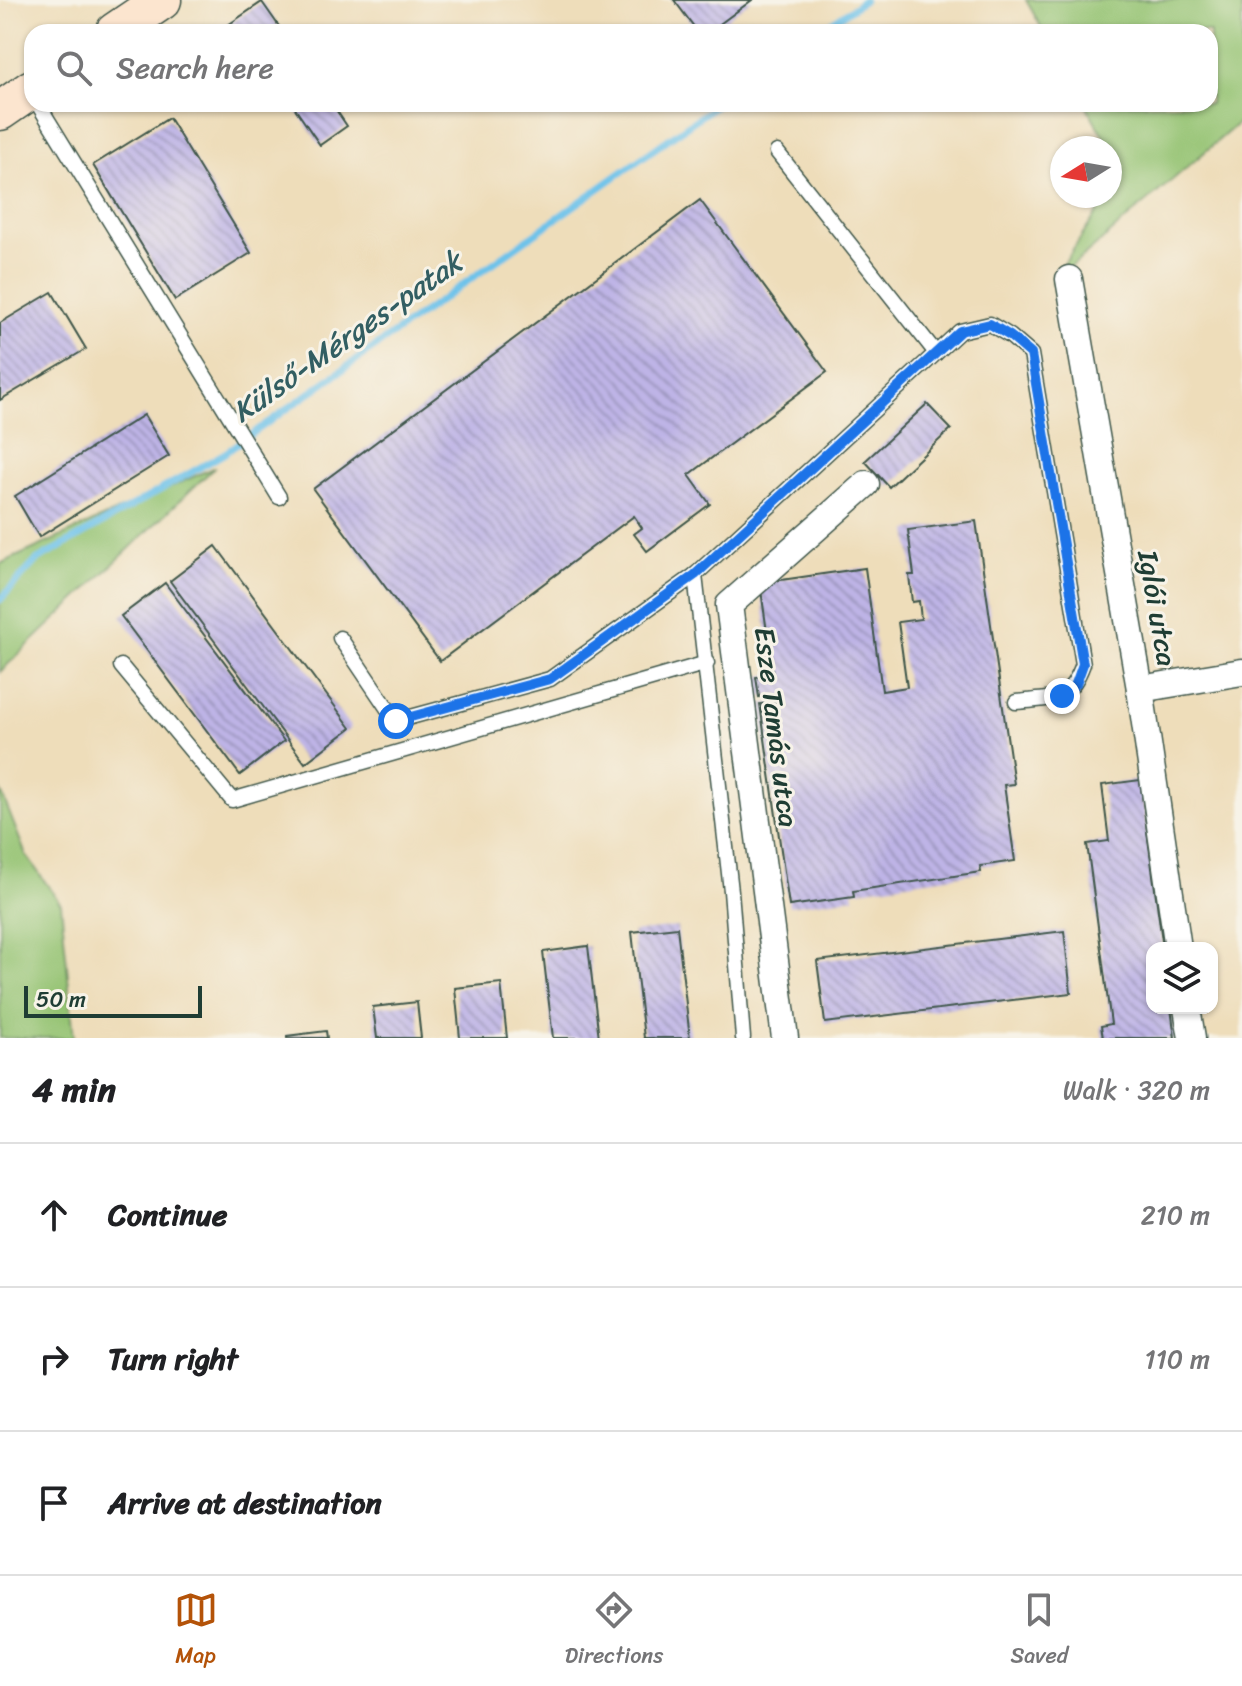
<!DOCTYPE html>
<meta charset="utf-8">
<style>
body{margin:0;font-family:Sriracha,sans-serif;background:#f6f6f6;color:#202124}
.controls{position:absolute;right:24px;bottom:24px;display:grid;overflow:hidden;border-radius:16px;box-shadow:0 2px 6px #0004}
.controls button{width:72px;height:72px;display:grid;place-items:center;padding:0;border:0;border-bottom:2px solid #e0e0e0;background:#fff;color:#202124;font:40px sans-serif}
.compass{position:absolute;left:1050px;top:136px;width:72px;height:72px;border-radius:50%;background:#fff;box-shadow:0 2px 6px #0004;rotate:259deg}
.scale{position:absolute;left:24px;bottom:20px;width:178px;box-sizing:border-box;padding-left:8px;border:4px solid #1f3d34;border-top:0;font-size:22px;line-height:28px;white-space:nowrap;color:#1f3d34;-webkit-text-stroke:6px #f7f3e8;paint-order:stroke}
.stop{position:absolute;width:24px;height:24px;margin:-18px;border:6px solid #1a73e8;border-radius:50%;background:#fff}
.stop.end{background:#1a73e8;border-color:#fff;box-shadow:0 2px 8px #0008}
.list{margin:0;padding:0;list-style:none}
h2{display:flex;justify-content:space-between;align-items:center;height:104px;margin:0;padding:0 32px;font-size:34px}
h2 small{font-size:26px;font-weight:400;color:#757577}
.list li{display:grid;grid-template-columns:52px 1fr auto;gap:24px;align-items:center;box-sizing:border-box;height:144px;padding:0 32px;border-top:2px solid #e0e0e0}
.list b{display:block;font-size:30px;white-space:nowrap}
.list em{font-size:26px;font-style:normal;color:#757577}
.icon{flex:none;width:44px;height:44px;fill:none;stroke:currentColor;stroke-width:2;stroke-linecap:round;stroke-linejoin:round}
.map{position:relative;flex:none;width:1242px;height:1038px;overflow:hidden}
.search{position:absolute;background:#fff;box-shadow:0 2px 6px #0004;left:24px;right:24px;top:24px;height:88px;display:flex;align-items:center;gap:20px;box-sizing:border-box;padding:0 28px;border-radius:24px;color:#757577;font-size:30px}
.sheet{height:536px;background:#fff}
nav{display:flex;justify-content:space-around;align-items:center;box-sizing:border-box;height:112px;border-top:2px solid #e0e0e0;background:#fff;font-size:22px;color:#757577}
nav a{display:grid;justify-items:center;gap:4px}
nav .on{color:#b45309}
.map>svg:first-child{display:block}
</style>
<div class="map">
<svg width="1242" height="1038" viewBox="0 0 1242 1038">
<defs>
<pattern id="building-back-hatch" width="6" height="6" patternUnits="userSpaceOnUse" patternTransform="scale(2)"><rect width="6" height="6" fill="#beb4e6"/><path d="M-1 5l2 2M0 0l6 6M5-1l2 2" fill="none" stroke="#9a94bb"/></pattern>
</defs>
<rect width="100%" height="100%" fill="#f7f3e8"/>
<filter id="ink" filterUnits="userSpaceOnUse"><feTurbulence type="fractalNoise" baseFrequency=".0125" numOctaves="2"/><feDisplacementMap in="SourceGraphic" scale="16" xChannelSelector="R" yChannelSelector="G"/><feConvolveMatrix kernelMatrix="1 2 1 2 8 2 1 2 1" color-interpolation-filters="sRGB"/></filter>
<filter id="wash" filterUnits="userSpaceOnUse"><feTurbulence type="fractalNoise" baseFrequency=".006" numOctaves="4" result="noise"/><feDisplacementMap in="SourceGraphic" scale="32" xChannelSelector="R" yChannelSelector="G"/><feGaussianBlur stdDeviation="1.8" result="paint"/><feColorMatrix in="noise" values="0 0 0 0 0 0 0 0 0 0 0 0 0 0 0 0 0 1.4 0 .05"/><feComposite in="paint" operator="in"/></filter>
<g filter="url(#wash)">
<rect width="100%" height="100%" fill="#eeddba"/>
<g fill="#94c372" stroke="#5a8053" stroke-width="2">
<path d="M1026,0H1242V120L1051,284L1124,171L1085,104H1210V32H1044Z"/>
<path d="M215,467L0,672V564Z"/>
<path d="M0,789L26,855L61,904L74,1038H0Z"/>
</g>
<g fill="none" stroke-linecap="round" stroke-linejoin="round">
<g stroke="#6dc2ea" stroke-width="7">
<path d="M819,32L864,0"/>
<path d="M0,600L36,561L225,453L718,104"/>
</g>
</g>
<g id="blocks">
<g fill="url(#building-back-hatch)">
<path d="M674,0H752L709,32H698Z"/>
<path d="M262,2L283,32H233L228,25Z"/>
<path d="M292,104H332L347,126L320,145Z"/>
<path d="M169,118L251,253L175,300L93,165Z"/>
<path d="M700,200L827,372L689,475L710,504L647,551L634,534L642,528L634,516L440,661L313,489Z"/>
<path d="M52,292L86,349L0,400V323Z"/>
<path d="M927,404L951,429L889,487L865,461Z"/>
<path d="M144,415L169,456L39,537L15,496Z"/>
<path d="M976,521L1014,784L1004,785L1015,861L980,866L981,872L853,891L854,897L789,906L760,704L781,701L780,694L759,697L756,677L773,674L760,583L865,568L882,691L907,687L898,622L921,619L919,601L912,602L909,575H914L908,530Z"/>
<path d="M216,546L351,728L305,763L170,581Z"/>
<path d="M165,583L284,741L240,775L121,616Z"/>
<path d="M1140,780L1163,948H1152V1008H1171L1175,1038H1103L1101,1026L1111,1024L1087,844L1109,841L1102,785Z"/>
<path d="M677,927L690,1038H644L632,932Z"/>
<path d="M1064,931L1071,993L825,1023L817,961Z"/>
<path d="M588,946L599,1038H553L543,952Z"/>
<path d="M501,983L507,1038H460L455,988Z"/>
<path d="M417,1002L421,1038H377L373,1007Z"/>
<path d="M326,1031L327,1038H287V1036Z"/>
</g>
</g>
</g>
<g filter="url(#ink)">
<use href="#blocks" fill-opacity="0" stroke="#3e5548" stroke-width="2"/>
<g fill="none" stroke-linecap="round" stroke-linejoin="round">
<g stroke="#3e5548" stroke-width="17">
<g id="lane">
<path d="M38,104L279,497"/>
<path d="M777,152L936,353"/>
<path d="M340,638L396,721L550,679L695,575"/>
<path d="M121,666L232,800L707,663"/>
<path d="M743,1038L731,891L695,575L960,331L990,324L1010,336L1031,354L1083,664C1069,703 1052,698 1016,702"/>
</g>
</g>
<g stroke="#3e5548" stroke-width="29">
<g id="street">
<path d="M1069,279L1140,689L1178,948"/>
<path d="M1140,689L1242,672"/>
<path d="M1187,1008L1192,1038"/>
<path d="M785,1038L729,605L866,484"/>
</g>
</g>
<g stroke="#3e5548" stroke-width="41">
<g id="secondary">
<path d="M115,32L162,0"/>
<path d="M0,111L32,89"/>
</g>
</g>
<use href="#lane" stroke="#fff" stroke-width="14"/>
<use href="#street" stroke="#fff" stroke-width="26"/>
<use href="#secondary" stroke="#fce5cf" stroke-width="38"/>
</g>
</g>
<g fill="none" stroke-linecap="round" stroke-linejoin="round" filter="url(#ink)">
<path stroke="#1a73e8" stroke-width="10" d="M396,721L550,679L695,575L960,331L990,324L1010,336L1031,354L1083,664L1076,684L1062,696"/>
</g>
<g text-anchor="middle" stroke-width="6" stroke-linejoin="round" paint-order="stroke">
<g font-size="28" fill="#1f3d34" stroke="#f7f3e8">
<text transform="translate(1158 608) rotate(80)" y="10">Iglói utca</text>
<text transform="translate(777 727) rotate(83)" y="10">Esze Tamás utca</text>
</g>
<g font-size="30" font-style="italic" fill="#325e62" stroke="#f7f3e8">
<text transform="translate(347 337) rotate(-35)" y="10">Külső-Mérges-patak</text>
</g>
</g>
</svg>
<div class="controls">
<button><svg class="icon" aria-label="layers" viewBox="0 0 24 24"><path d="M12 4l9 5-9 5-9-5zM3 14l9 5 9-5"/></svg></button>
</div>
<svg class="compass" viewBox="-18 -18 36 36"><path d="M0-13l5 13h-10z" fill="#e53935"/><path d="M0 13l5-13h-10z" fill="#757577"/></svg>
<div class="scale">50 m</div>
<div class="stop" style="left:396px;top:721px"></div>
<div class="stop end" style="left:1062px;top:696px"></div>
<div class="search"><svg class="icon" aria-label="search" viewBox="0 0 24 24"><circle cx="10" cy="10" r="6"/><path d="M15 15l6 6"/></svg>Search here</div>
</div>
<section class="sheet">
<h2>4 min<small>Walk · 320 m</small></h2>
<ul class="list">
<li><svg class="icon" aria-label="ahead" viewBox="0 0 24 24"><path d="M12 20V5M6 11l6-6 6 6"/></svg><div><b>Continue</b></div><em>210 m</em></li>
<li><svg class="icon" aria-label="right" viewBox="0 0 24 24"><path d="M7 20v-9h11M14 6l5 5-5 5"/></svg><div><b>Turn right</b></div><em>110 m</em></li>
<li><svg class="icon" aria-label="arrive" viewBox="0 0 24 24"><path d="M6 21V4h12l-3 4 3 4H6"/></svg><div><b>Arrive at destination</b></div></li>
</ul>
</section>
<nav>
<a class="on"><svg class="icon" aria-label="map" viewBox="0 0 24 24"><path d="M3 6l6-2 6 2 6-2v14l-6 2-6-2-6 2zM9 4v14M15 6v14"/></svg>Map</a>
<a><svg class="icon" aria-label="directions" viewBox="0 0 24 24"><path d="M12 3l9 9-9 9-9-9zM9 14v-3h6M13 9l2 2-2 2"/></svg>Directions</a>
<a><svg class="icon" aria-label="saved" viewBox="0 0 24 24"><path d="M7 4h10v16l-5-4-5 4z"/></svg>Saved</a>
</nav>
